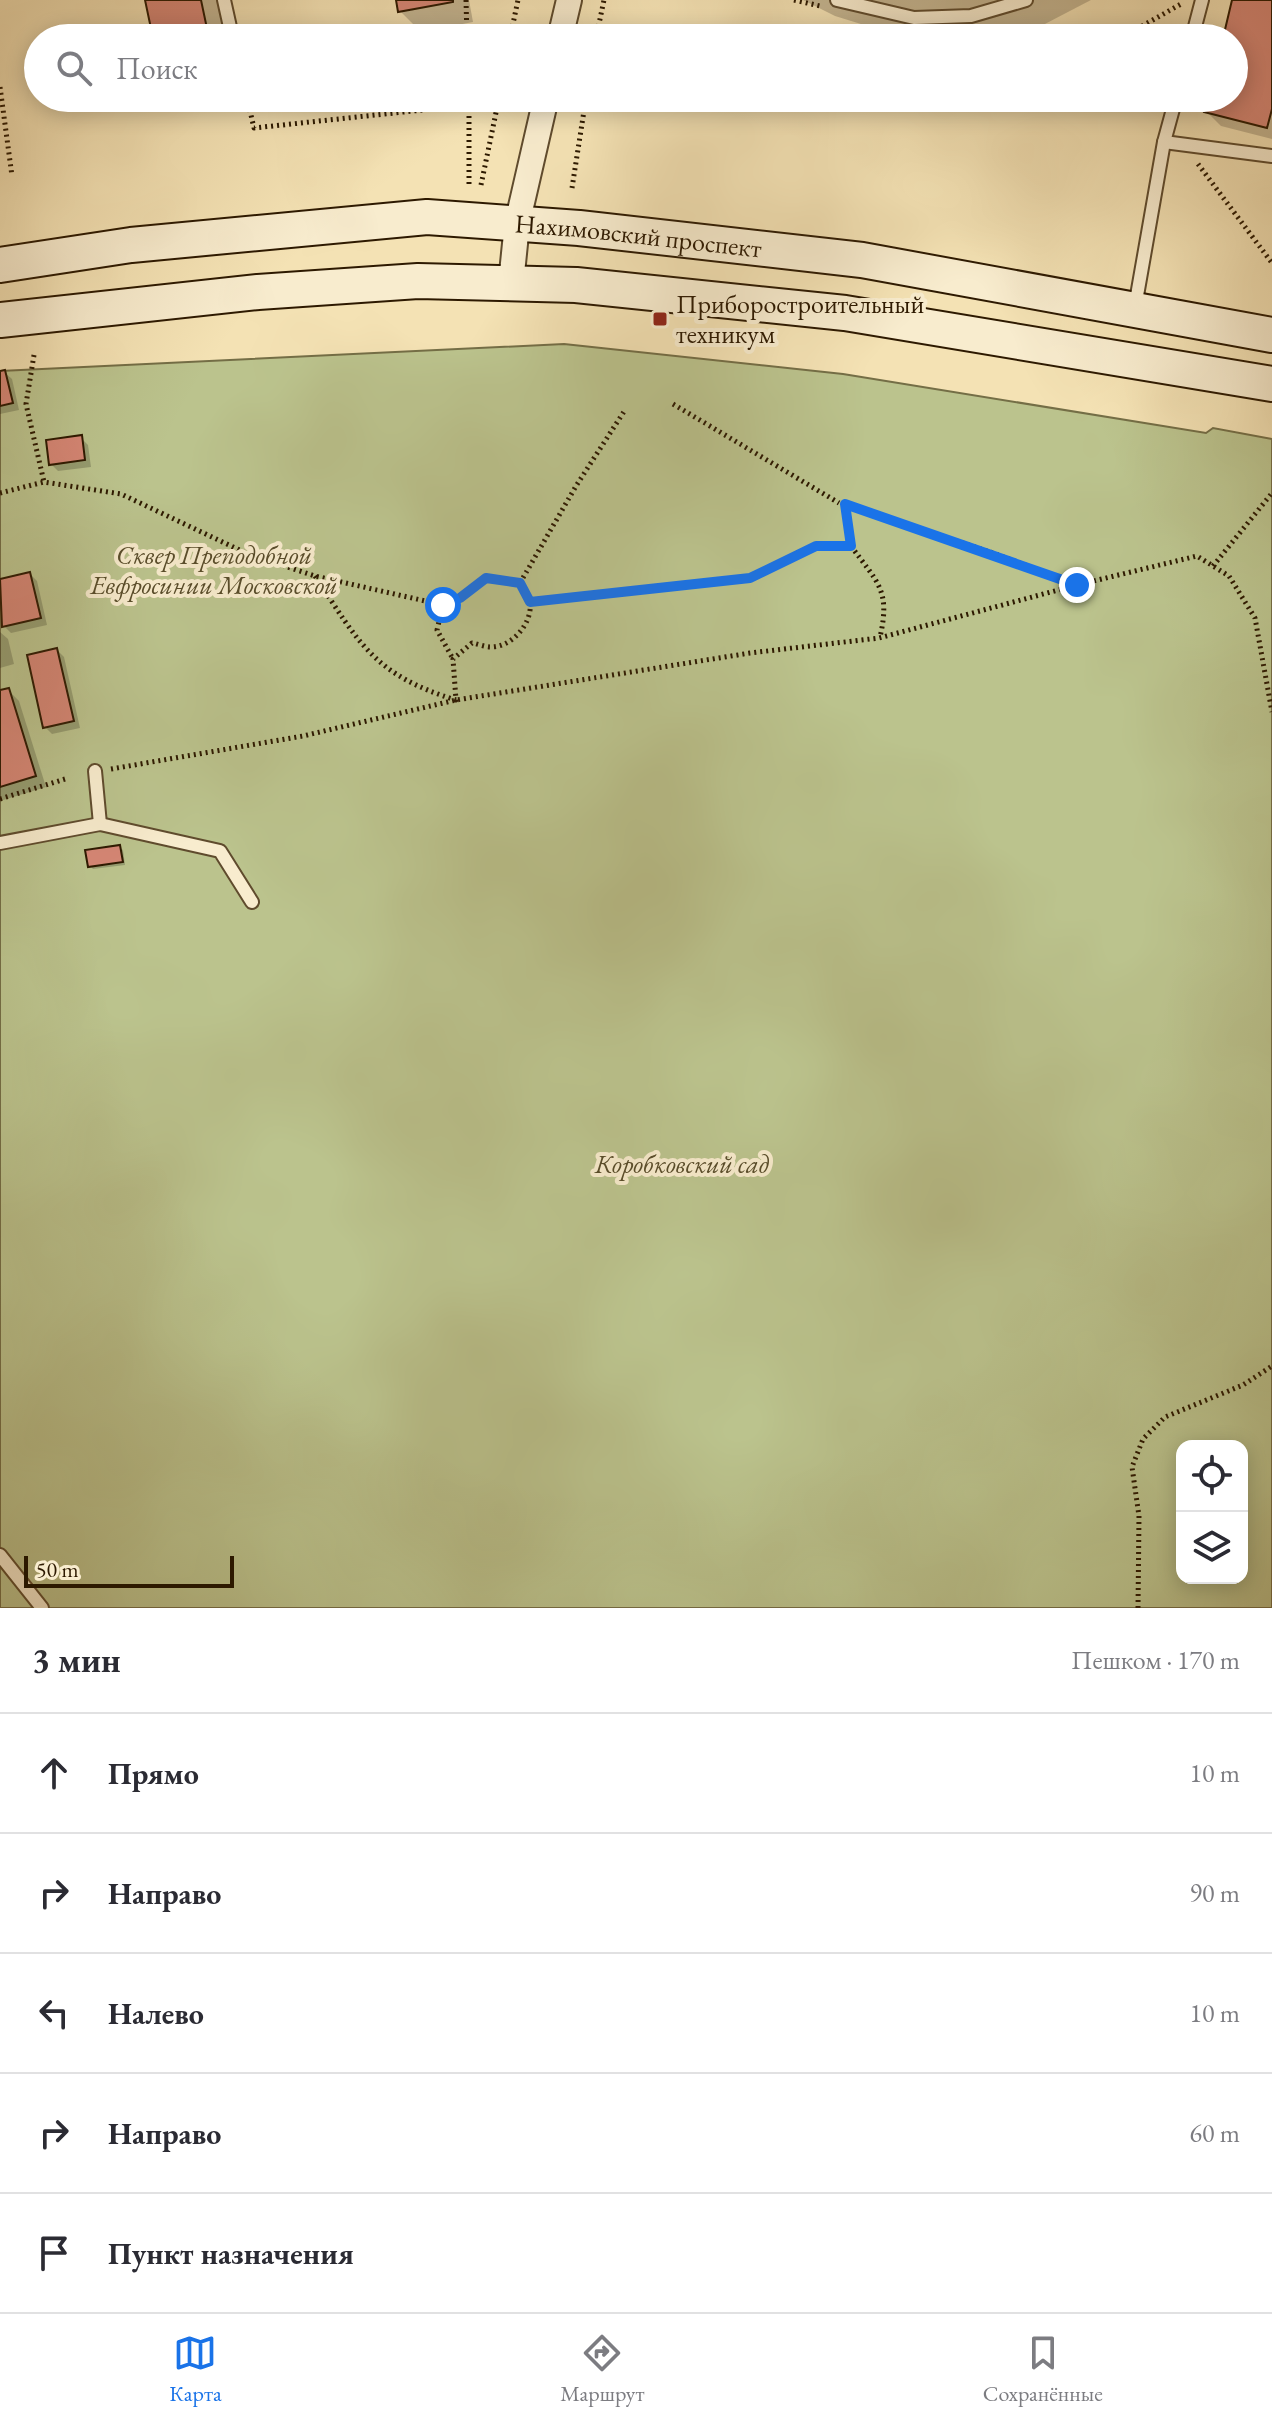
<!DOCTYPE html>
<html lang="ru">
<meta charset="utf-8">
<style>
body{margin:0;font-family:"EB Garamond",serif;background:#f2f2f3;color:#2b2b33}
.controls{position:absolute;right:24px;bottom:24px;display:grid;overflow:hidden;border-radius:16px;box-shadow:0 4px 20px #0003}
.controls button{width:72px;height:72px;display:grid;place-items:center;padding:0;border:0;border-bottom:2px solid #e1e1e2;background:#fff;color:#2b2b33;font:40px sans-serif}
.scale{position:absolute;left:24px;bottom:20px;width:210px;box-sizing:border-box;padding-left:8px;border:4px solid #2d1900;border-top:0;font-size:22px;line-height:28px;white-space:nowrap;color:#2d1900;-webkit-text-stroke:6px #f8ecce;paint-order:stroke}
.stop{position:absolute;width:24px;height:24px;margin:-18px;border:6px solid #1a73e8;border-radius:50%;background:#fff}
.stop.end{background:#1a73e8;border-color:#fff;box-shadow:0 2px 8px #0008}
.list{margin:0;padding:0;list-style:none}
h2{display:flex;justify-content:space-between;align-items:center;height:104px;margin:0;padding:0 32px;font-size:34px}
h2 small{font-size:26px;font-weight:400;color:#7c7c81}
.list li{display:grid;grid-template-columns:52px 1fr auto;gap:24px;align-items:center;box-sizing:border-box;height:120px;padding:0 32px;border-top:2px solid #e1e1e2}
.list b{display:block;font-size:30px;white-space:nowrap}
.list em{font-size:26px;font-style:normal;color:#7c7c81}
.icon{flex:none;width:44px;height:44px;fill:none;stroke:currentColor;stroke-width:2;stroke-linecap:round;stroke-linejoin:round}
.map{position:relative;flex:none;width:1272px;height:1608px;overflow:hidden}
.search{position:absolute;background:#fff;box-shadow:0 4px 20px #0003;left:24px;right:24px;top:24px;height:88px;display:flex;align-items:center;gap:20px;box-sizing:border-box;padding:0 28px;border-radius:44px;color:#7c7c81;font-size:30px}
.sheet{height:704px;background:#fff}
nav{display:flex;justify-content:space-around;align-items:center;box-sizing:border-box;height:112px;border-top:2px solid #e1e1e2;background:#fff;font-size:22px;color:#7c7c81}
nav a{display:grid;justify-items:center;gap:4px}
nav .on{color:#1a73e8}
.map>svg:first-child{display:block}
</style>
<div class="map">
<svg width="1272" height="1608" viewBox="0 0 1272 1608">
<rect width="100%" height="100%" fill="#f4e2b4"/>
<filter id="stains"><feTurbulence type="fractalNoise" baseFrequency=".0025" numOctaves="4"/><feColorMatrix values="0 0 0 0 .2 0 0 0 0 .09 0 0 0 0 .02 0 0 0 .5 -.17"/></filter>
<radialGradient id="worn" r=".72"><stop offset=".6" stop-color="#630" stop-opacity="0"/><stop offset="1" stop-color="#630" stop-opacity=".3"/></radialGradient>
<path fill="#bbc38d" stroke="#746e46" stroke-width="2" fill-rule="evenodd" d="M564,344L843,374L1206,433L1213,428L1272,439V1608H0V371ZM1182,1446H1242V1578H1182Z"/>
<g fill="#0003">
<path d="M148,0H217L224,38H155Z"/>
<path d="M398,0H469L473,22L421,32L400,11Z"/>
<path d="M803,0H1091L1043,25L979,38L903,37L835,16Z"/>
<path d="M1234,0H1272V139L1221,126L1206,111L1210,98H1234V38H1225Z"/>
<path d="M4,372L12,379L19,410L0,414V373Z"/>
<path d="M81,438L88,445L91,467L58,471L51,464Z"/>
<path d="M30,574L37,581L47,625L11,633L4,626L0,608V581Z"/>
<path d="M0,632L8,639L14,664L0,668Z"/>
<path d="M57,650L64,657L80,728L52,734L45,727Z"/>
<path d="M8,690L19,701L46,787L0,801V692Z"/>
<path d="M120,848L123,850L125,865L93,869L90,866Z"/>
</g>
<g fill="#d58675" stroke="#2d1900" stroke-width="2">
<path d="M145,0H201L209,38H153Z"/>
<path d="M396,0H453V2L398,12Z"/>
<path d="M1232,0H1272V109L1267,128L1204,112L1207,98H1234V38H1223Z"/>
<path d="M5,370L13,403L0,406V371Z"/>
<path d="M82,435L85,460L49,465L46,440Z"/>
<path d="M30,572L41,618L2,627L0,579Z"/>
<path d="M57,648L74,721L43,728L27,655Z"/>
<path d="M9,688L36,776L0,787V690Z"/>
<path d="M120,845L123,862L88,867L85,850Z"/>
</g>
<g fill="none" stroke-linecap="round" stroke-linejoin="round">
<g stroke="#5f4b2d" stroke-width="16">
<g id="lane">
<path d="M224,0L232,36"/>
<path d="M837,0L914,18L971,16L1026,0"/>
<path d="M1192,38L1202,0"/>
<path d="M1164,142L1272,156"/>
<path d="M1135,307L1164,142L1176,98"/>
<path d="M95,771L100,824"/>
<path d="M0,843L100,824L220,851L252,902"/>
<path d="M0,1555L42,1608"/>
</g>
</g>
<g stroke="#5f4b2d" stroke-width="28">
<g id="street">
<path d="M560,38L569,0"/>
<path d="M511,283L517,224L546,98"/>
</g>
</g>
<g stroke="#2d1900" stroke-width="38">
<g id="secondary">
<path id="s1" d="M0,265L131,245L427,217L579,228L862,260L1272,335"/>
<path d="M0,320L258,292L418,281L576,285L845,313L1272,384"/>
</g>
</g>
<g stroke="#2d1900" stroke-width="5" stroke-dasharray="2 4" stroke-linecap="butt">
<path d="M466,0L467,38"/>
<path d="M794,0L820,6"/>
<path d="M510,38L518,0"/>
<path d="M596,38L604,0"/>
<path d="M1121,38L1181,4"/>
<path d="M0,87L12,176"/>
<path d="M247,98L254,128L469,105L497,106"/>
<path d="M469,98V184"/>
<path d="M883,98L1017,107L1030,98"/>
<path d="M1198,164L1272,263"/>
<path d="M481,185L499,98"/>
<path d="M572,188L586,98"/>
<path d="M34,355L26,404L44,482"/>
<path d="M673,404L839,503"/>
<path d="M0,493L44,482L121,494L248,554L315,576L443,605L460,598L486,578L520,583L530,602L750,578L816,546H851L845,504L993,553L1076,584"/>
<path d="M851,546C877,582 891,590 880,637"/>
<path d="M1213,566L1272,493"/>
<path d="M315,576C360,644 374,675 456,700L453,659L472,643C478,644 485,647 491,647C513,647 533,622 530,602"/>
<path d="M520,583L576,486L625,410"/>
<path d="M443,605L437,630L453,659"/>
<path d="M111,769L303,736L456,700L750,653L879,638L1077,585L1197,556L1229,576L1255,618L1272,712"/>
<path d="M0,799L65,779"/>
<path d="M1138,1608L1139,1516L1132,1467L1143,1439L1165,1417L1243,1385L1272,1366"/>
</g>
<use href="#lane" stroke="#f8ecce" stroke-width="12"/>
<use href="#street" stroke="#f8ecce" stroke-width="24"/>
<use href="#secondary" stroke="#f8ecce" stroke-width="34"/>
</g>
<g fill="none" stroke-linecap="round" stroke-linejoin="round">
<path stroke="#1a73e8" stroke-width="10" d="M443,605L460,598L486,578L520,583L530,602L750,578L816,546H851L845,504L1077,585"/>
</g>
<rect fill="#8f2418" stroke="#f8ecce" stroke-width="3" x="652" y="311" width="16" height="16" rx="4"/>
<g text-anchor="middle" stroke-width="8" stroke-linejoin="round" paint-order="stroke">
<g font-size="26" fill="#2d1900" stroke="#f8ecce">
<text dy="9" stroke="none"><textPath href="#s1" startOffset="642">Нахимовский проспект</textPath></text>
</g>
<g font-size="26" fill="#2d1900" stroke="#f8ecce" text-anchor="start">
<text x="676" y="313">Приборостроительный<tspan x="676" dy="30">техникум</tspan></text>
</g>
<g font-size="26" font-style="italic" fill="#584c2a" stroke="#f8ecce">
<text x="214" y="564">Сквер Преподобной<tspan x="214" dy="30">Евфросинии Московской</tspan></text>
<text x="682" y="1173">Коробковский сад</text>
</g>
</g>
<rect width="100%" height="100%" filter="url(#stains)"/>
<rect width="100%" height="100%" fill="url(#worn)"/>
</svg>
<div class="controls">
<button><svg class="icon" aria-label="locate" viewBox="0 0 24 24"><circle cx="12" cy="12" r="6"/><path d="M12 2v4M12 18v4M2 12h4M18 12h4"/></svg></button>
<button><svg class="icon" aria-label="layers" viewBox="0 0 24 24"><path d="M12 4l9 5-9 5-9-5zM3 14l9 5 9-5"/></svg></button>
</div>
<div class="scale">50 m</div>
<div class="stop" style="left:443px;top:605px"></div>
<div class="stop end" style="left:1077px;top:585px"></div>
<div class="search"><svg class="icon" aria-label="search" viewBox="0 0 24 24"><circle cx="10" cy="10" r="6"/><path d="M15 15l6 6"/></svg>Поиск</div>
</div>
<section class="sheet">
<h2>3 мин<small>Пешком · 170 m</small></h2>
<ul class="list">
<li><svg class="icon" aria-label="ahead" viewBox="0 0 24 24"><path d="M12 20V5M6 11l6-6 6 6"/></svg><div><b>Прямо</b></div><em>10 m</em></li>
<li><svg class="icon" aria-label="right" viewBox="0 0 24 24"><path d="M7 20v-9h11M14 6l5 5-5 5"/></svg><div><b>Направо</b></div><em>90 m</em></li>
<li><svg class="icon" aria-label="left" viewBox="0 0 24 24"><path d="M17 20v-9H6M10 6l-5 5 5 5"/></svg><div><b>Налево</b></div><em>10 m</em></li>
<li><svg class="icon" aria-label="right" viewBox="0 0 24 24"><path d="M7 20v-9h11M14 6l5 5-5 5"/></svg><div><b>Направо</b></div><em>60 m</em></li>
<li><svg class="icon" aria-label="arrive" viewBox="0 0 24 24"><path d="M6 21V4h12l-3 4 3 4H6"/></svg><div><b>Пункт назначения</b></div></li>
</ul>
</section>
<nav>
<a class="on"><svg class="icon" aria-label="map" viewBox="0 0 24 24"><path d="M3 6l6-2 6 2 6-2v14l-6 2-6-2-6 2zM9 4v14M15 6v14"/></svg>Карта</a>
<a><svg class="icon" aria-label="directions" viewBox="0 0 24 24"><path d="M12 3l9 9-9 9-9-9zM9 14v-3h6M13 9l2 2-2 2"/></svg>Маршрут</a>
<a><svg class="icon" aria-label="saved" viewBox="0 0 24 24"><path d="M7 4h10v16l-5-4-5 4z"/></svg>Сохранённые</a>
</nav>
